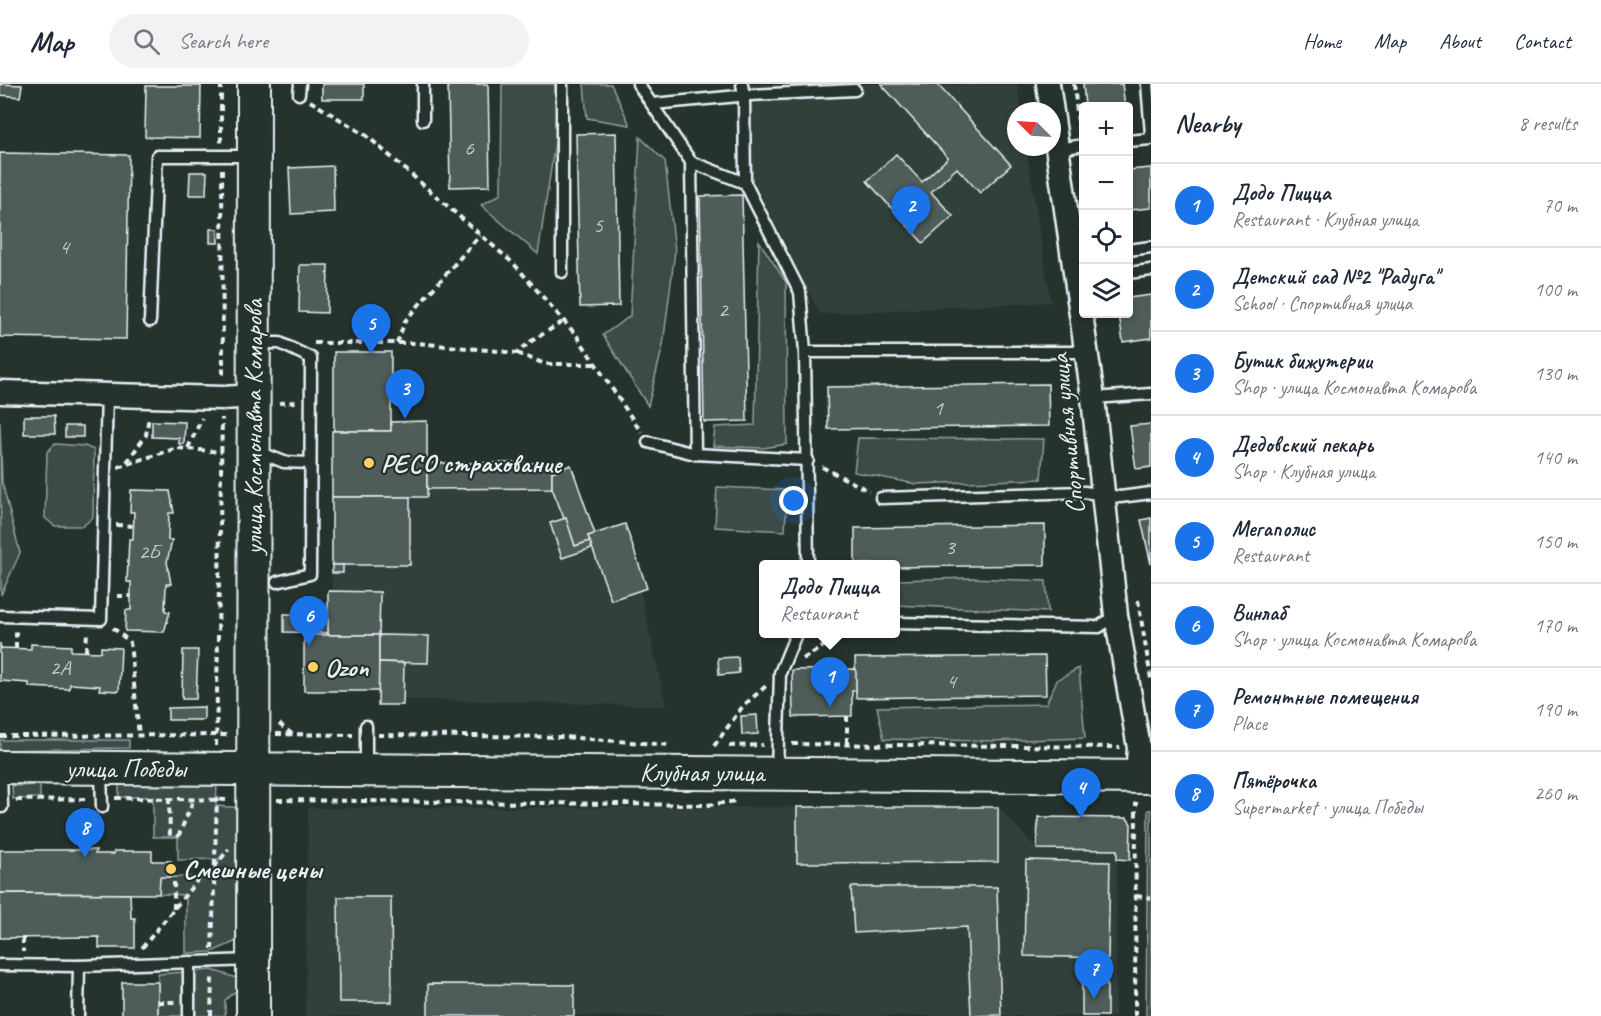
<!DOCTYPE html>
<meta charset="utf-8">
<style>
body{margin:0;font-family:Caveat,sans-serif;background:#f2f2f3;color:#1f2937}
.controls{position:absolute;right:18px;top:18px;display:grid;overflow:hidden;border-radius:6px;box-shadow:0 3px 9px #0003}
.controls button{width:54px;height:54px;display:grid;place-items:center;padding:0;border:0;border-bottom:2px solid #e0e1e3;background:#fff;color:#1f2937;font:30px sans-serif}
.compass{position:absolute;left:1007px;top:18px;width:54px;height:54px;border-radius:50%;background:#fff;box-shadow:0 3px 9px #0003;rotate:294deg}
.you{position:absolute;left:794px;top:417px;width:21px;height:21px;margin:-15px;border:4px solid #fff;border-radius:50%;background:#1a73e8;box-shadow:0 0 0 9px #1a73e833}
.badge{display:grid;place-items:center;width:39px;height:39px;border-radius:50%;background:#1a73e8;color:#fff;font-size:20px;font-weight:700}
.pin{position:absolute;translate:-50% -50px;filter:drop-shadow(0 2px 3px #0008)}
.pin::after{content:'';position:absolute;top:32px;width:21px;height:18px;background:inherit;clip-path:polygon(0 0,100% 0,50% 100%)}
.popup{position:absolute;left:759px;top:476px;width:141px;height:78px;box-sizing:border-box;display:grid;place-content:center;border-radius:6px;background:#fff;filter:drop-shadow(0 2px 4px #0005);font-size:20px;white-space:nowrap;color:#747a83}
.popup b{font-size:22px;color:#1f2937}
.popup::after{content:'';position:absolute;left:50%;top:100%;margin-left:-12px;border:12px solid transparent;border-top-color:#fff}
.list{margin:0;padding:0;list-style:none}
h2{display:flex;justify-content:space-between;align-items:center;height:78px;margin:0;padding:0 24px;font-size:26px}
h2 small{font-size:20px;font-weight:400;color:#747a83}
.list li{display:grid;grid-template-columns:39px 1fr auto;gap:18px;align-items:center;box-sizing:border-box;height:84px;padding:0 24px;border-top:2px solid #e0e1e3}
.list b{display:block;font-size:22px;white-space:nowrap}
.list p{margin:0;font-size:20px;white-space:nowrap;color:#747a83}
.list em{font-size:20px;font-style:normal;color:#747a83}
.icon{flex:none;width:33px;height:33px;fill:none;stroke:currentColor;stroke-width:2;stroke-linecap:round;stroke-linejoin:round}
.map{position:relative;flex:none;width:1151px;height:932px;overflow:hidden}
header{display:flex;align-items:center;gap:36px;box-sizing:border-box;height:84px;padding:0 30px;background:#fff;border-bottom:2px solid #e0e1e3}
header strong{font-size:28px}
nav{display:flex;gap:33px;margin-inline-start:auto;font-size:21px}
.search{width:420px;height:54px;background:#f2f2f3;display:flex;align-items:center;gap:15px;box-sizing:border-box;padding:0 21px;border-radius:33px;color:#747a83;font-size:22px}
main{display:flex}
aside{flex:1;background:#fff}
.map>svg:first-child{display:block}
</style>
<header>
<strong>Map</strong>
<div class="search"><svg class="icon" aria-label="search" viewBox="0 0 24 24"><circle cx="10" cy="10" r="6"/><path d="M15 15l6 6"/></svg>Search here</div>
<nav><a>Home</a><a>Map</a><a>About</a><a>Contact</a></nav>
</header>
<main>
<div class="map">
<svg width="1151" height="932" viewBox="0 0 1151 932">
<rect width="100%" height="100%" fill="#26332d"/>
<filter id="ink" filterUnits="userSpaceOnUse"><feTurbulence type="fractalNoise" baseFrequency=".0167" numOctaves="2"/><feDisplacementMap in="SourceGraphic" scale="12" xChannelSelector="R" yChannelSelector="G"/><feConvolveMatrix kernelMatrix="1 2 1 2 8 2 1 2 1" color-interpolation-filters="sRGB"/></filter>
<g filter="url(#ink)">
<g fill="#333f3a">
<path d="M750,0H1017L1021,27H1016V63H1026L1051,218L820,230L748,86Z"/>
<path d="M552,404L566,434L550,439L562,474L592,464L610,516L640,506L666,622L403,615L404,579H428V552L379,551V508L332,507V481H409L410,413L427,412V405Z"/>
<path d="M998,723L1037,765L1117,766L1115,932H305L308,724Z"/>
</g>
<g fill="#3e4b47" stroke="#939ea0" stroke-width="1.5">
<path d="M502,0H555L559,32L538,170L481,121L501,110Z"/>
<path d="M584,0H611L630,41L587,34Z"/>
<path d="M640,53L665,77L675,167L663,261L648,322L603,251L630,232Z"/>
<path d="M759,157L786,198L787,360L763,364L713,362L715,343L755,341Z"/>
<path d="M0,338L2,398L20,469L1,511Z"/>
<path d="M858,354L1044,355L1041,395L916,400L854,388Z"/>
<path d="M55,360L85,362L94,366L93,433L83,442H55L45,434L47,368Z"/>
<path d="M717,403L787,406L785,447L715,443Z"/>
<path d="M972,494L1046,497L1048,528L896,521V496Z"/>
<path d="M1079,584L1085,654L992,657L884,655L877,623L1046,620L1057,596Z"/>
<path d="M0,656H129V664L0,666Z"/>
<path d="M217,700L216,722L243,724L239,856L212,868L186,869V811L159,810L160,793H214V783L220,775L178,776V753H153V713H119V701Z"/>
<path d="M40,701V714L13,715L12,702Z"/>
<path d="M1148,726H1151V932H1146Z"/>
<path d="M212,886L237,894L238,905L225,916V932H158V890Z"/>
</g>
<g fill="#505c59" stroke="#e8f1f8" stroke-width="1.5">
<path d="M0,0L22,1L20,13L0,11Z"/>
<rect x="322" y="0" width="42" height="15"/>
<path d="M448,0H488L490,102L450,103Z"/>
<path d="M881,0H937L1011,81L980,109L957,84L931,108L953,132L923,159L867,97L896,70L922,98L948,74Z"/>
<path d="M1083,0H1122L1125,22H1085Z"/>
<path d="M146,2H201L200,54L145,53Z"/>
<path d="M616,49L619,222L580,223L576,50Z"/>
<path d="M0,69L129,71L126,255L0,253Z"/>
<path d="M333,82L334,128L291,130L289,84Z"/>
<path d="M1151,84V124L1128,126V86Z"/>
<path d="M190,88H207L206,111H189Z"/>
<path d="M742,111L747,337L704,338L700,112Z"/>
<rect x="210" y="145" width="8" height="14"/>
<path d="M300,181H328L327,229L299,228Z"/>
<path d="M1151,211V254L1123,258L1119,230H1128V214Z"/>
<rect x="334" y="268" width="57" height="79"/>
<path d="M1048,300L1049,342L828,345L827,303Z"/>
<path d="M24,332H54L55,350H24Z"/>
<path d="M152,337L185,338L184,360H179V354L152,353Z"/>
<path d="M427,337V413H332V347H391V338Z"/>
<path d="M1151,340V383L1136,385L1130,342Z"/>
<rect x="65" y="342" width="18" height="11"/>
<path d="M427,379H552V404L427,405Z"/>
<path d="M571,381L595,450L588,452L590,457L575,462L552,404V388Z"/>
<path d="M131,406L170,407L174,429H169L168,456H172L167,478L171,500H166L165,527L170,528L164,548L125,547L126,526H131V498H127L129,455H133L134,428H130Z"/>
<rect x="332" y="413" width="78" height="68"/>
<path d="M566,434L575,462L590,457L592,464L562,474L550,439Z"/>
<path d="M1151,434V480L1141,436Z"/>
<path d="M625,440L647,504L611,516L588,452Z"/>
<path d="M1045,441V481L896,483V480H855V444Z"/>
<rect x="332" y="481" width="11" height="8"/>
<path d="M328,507L380,508L379,551H328Z"/>
<path d="M284,530H328V549L284,548Z"/>
<rect x="304" y="551" width="75" height="56"/>
<path d="M379,551L429,552L428,579L379,578Z"/>
<path d="M0,559L1,564L31,565V560L71,562V567L101,568V563L121,564L119,607L99,606L100,602L70,600L69,605L29,603V599L0,597Z"/>
<path d="M183,566H198L196,615H182Z"/>
<path d="M1045,572L1046,611L856,614L855,574Z"/>
<path d="M738,573L739,589L719,591L718,574Z"/>
<path d="M379,578L404,579L403,621H378Z"/>
<path d="M856,585V607H852V632L793,633L792,586Z"/>
<path d="M204,623V636H168V624Z"/>
<path d="M757,631L758,650L742,651L741,632Z"/>
<path d="M797,723H998V778L797,779Z"/>
<path d="M1038,733L1127,734L1131,740L1130,776L1117,775V766L1037,765Z"/>
<path d="M0,766H96L95,770H114V767H152V777H171V793H160L159,810L0,809Z"/>
<path d="M1026,776L1110,778L1108,874L1024,872Z"/>
<path d="M851,803H997L1001,931L971,932L967,843L854,849Z"/>
<path d="M0,809L130,810L131,834H135V864H99V853L0,854Z"/>
<path d="M338,813H391L392,918H339Z"/>
<rect x="122" y="898" width="36" height="34"/>
<rect x="1082" y="899" width="25" height="33"/>
<path d="M428,900L574,901V932H428Z"/>
</g>
<g fill="none" stroke-linecap="round" stroke-linejoin="round">
<g stroke="#e8f1f8" stroke-width="15">
<g id="lane">
<path d="M562,0V188"/>
<path d="M638,0L691,78L695,370"/>
<path d="M742,0L744,12L745,99"/>
<path d="M1147,0L1151,50"/>
<path d="M299,10L300,0"/>
<path d="M653,20L749,11L855,6"/>
<path d="M423,36V0"/>
<path d="M1128,57L1151,55"/>
<path d="M1058,65L1084,61"/>
<path d="M691,78L745,99L800,208L805,268L808,480"/>
<path d="M1128,166L1151,163"/>
<path d="M1128,189L1151,186"/>
<path d="M150,237L157,72H251"/>
<path d="M257,259H280L311,274L310,490L277,498"/>
<path d="M805,268H1087"/>
<path d="M1093,314L1151,310"/>
<path d="M648,358L695,370L808,376"/>
<path d="M256,367L284,378L310,379"/>
<path d="M881,414L1084,408L1120,413L1151,409"/>
<path d="M0,532L101,535L107,310"/>
<path d="M896,539L1099,543L1116,531"/>
<path d="M366,682V642"/>
<path d="M1,686L2,723"/>
<path d="M101,687L102,723"/>
<path d="M777,687L780,589L796,550"/>
<path d="M0,881L79,882L252,876"/>
<path d="M78,932L79,882"/>
<path d="M189,932V878"/>
</g>
</g>
<g stroke="#e8f1f8" stroke-width="27">
<g id="street">
<path d="M1048,0L1093,314L1116,531L1139,664L1137,693"/>
<path d="M0,308L223,314L253,312"/>
</g>
</g>
<g stroke="#e8f1f8" stroke-width="36">
<g id="secondary">
<path d="M0,683L1151,693"/>
<path d="M253,932L254,0"/>
</g>
</g>
<g stroke="#e8f1f8" stroke-width="4" stroke-dasharray="6 4.5" stroke-linecap="butt">
<path d="M221,0V59"/>
<path d="M1074,0L1079,47"/>
<path d="M310,17L367,52L514,180L577,252L641,348"/>
<path d="M222,85L223,293"/>
<path d="M314,259H417L517,269L530,258L564,237"/>
<path d="M397,259L405,237L480,151"/>
<path d="M517,269L545,280H596"/>
<path d="M279,319L296,318"/>
<path d="M188,364L202,334"/>
<path d="M127,378L146,351L149,332"/>
<path d="M118,383L177,364L222,368"/>
<path d="M822,383L869,407"/>
<path d="M116,441L134,442"/>
<path d="M117,512H131"/>
<path d="M1138,516L1151,595"/>
<path d="M113,544L130,558L139,652"/>
<path d="M16,564V547"/>
<path d="M86,567L87,547"/>
<path d="M803,575L843,550"/>
<path d="M847,632V661"/>
<path d="M279,640L292,650"/>
<path d="M276,650L353,651"/>
<path d="M378,651L564,653L670,661"/>
<path d="M0,652L230,651"/>
<path d="M792,660L1120,663"/>
<path d="M216,662L222,334"/>
<path d="M714,662L743,622L766,602"/>
<path d="M729,662L763,661"/>
<path d="M115,714L230,716"/>
<path d="M169,714L170,753"/>
<path d="M16,716L89,715"/>
<path d="M277,716L707,721L737,717"/>
<path d="M178,753L194,715"/>
<path d="M214,783L229,765"/>
<path d="M1136,812L1151,814"/>
<path d="M174,825V793"/>
<path d="M23,854V868"/>
<path d="M142,864L200,793"/>
<path d="M212,865L217,713"/>
<path d="M158,918H175"/>
<path d="M211,932L212,892"/>
<path d="M1135,932L1136,718"/>
</g>
<use href="#lane" stroke="#26332d" stroke-width="10"/>
<use href="#street" stroke="#26332d" stroke-width="22"/>
<use href="#secondary" stroke="#26332d" stroke-width="32"/>
</g>
</g>
<g fill="#ffd166" stroke="#26332d" stroke-width="2">
<circle cx="369" cy="379" r="6"/>
<circle cx="313" cy="583" r="6"/>
<circle cx="171" cy="785" r="6"/>
</g>
<g text-anchor="middle" stroke-width="4.5" stroke-linejoin="round" paint-order="stroke">
<g font-size="22" fill="#c2ccd0">
<text x="469" y="71">6</text>
<text x="598" y="148">5</text>
<text x="64" y="170">4</text>
<text x="723" y="233">2</text>
<text x="938" y="331">1</text>
<text x="950" y="470">3</text>
<text x="149" y="475">2Б</text>
<text x="60" y="591">2А</text>
<text x="951" y="604">4</text>
</g>
<g font-size="26" fill="#e8f1f8" stroke="#26332d">
<text transform="translate(253 343) rotate(-90)" y="9">улица Космонавта Комарова</text>
<text transform="translate(1067 350) rotate(-96)" y="9">Спортивная улица</text>
<text x="126" y="693">улица Победы</text>
<text x="702" y="697">Клубная улица</text>
</g>
<g font-size="26" font-weight="bold" fill="#e8f1f8" stroke="#26332d" text-anchor="start">
<text x="381" y="388">РЕСО страхование</text>
<text x="325" y="592">Ozon</text>
<text x="183" y="794">Смешные цены</text>
</g>
</g>
</svg>
<div class="controls">
<button>+</button>
<button>−</button>
<button><svg class="icon" aria-label="locate" viewBox="0 0 24 24"><circle cx="12" cy="12" r="6"/><path d="M12 2v4M12 18v4M2 12h4M18 12h4"/></svg></button>
<button><svg class="icon" aria-label="layers" viewBox="0 0 24 24"><path d="M12 4l9 5-9 5-9-5zM3 14l9 5 9-5"/></svg></button>
</div>
<svg class="compass" viewBox="-18 -18 36 36"><path d="M0-13l5 13h-10z" fill="#e53935"/><path d="M0 13l5-13h-10z" fill="#747a83"/></svg>
<div class="you"></div>
<div class="pin badge" style="left:830px;top:623px">1</div>
<div class="popup"><b>Додо Пицца</b>Restaurant</div>
<div class="pin badge" style="left:911px;top:152px">2</div>
<div class="pin badge" style="left:405px;top:335px">3</div>
<div class="pin badge" style="left:1081px;top:734px">4</div>
<div class="pin badge" style="left:371px;top:270px">5</div>
<div class="pin badge" style="left:309px;top:562px">6</div>
<div class="pin badge" style="left:1094px;top:915px">7</div>
<div class="pin badge" style="left:85px;top:774px">8</div>
</div>
<aside>
<h2>Nearby<small>8 results</small></h2>
<ul class="list">
<li><span class="badge">1</span><div><b>Додо Пицца</b><p>Restaurant · Клубная улица</p></div><em>70 m</em></li>
<li><span class="badge">2</span><div><b>Детский сад №2 &quot;Радуга&quot;</b><p>School · Спортивная улица</p></div><em>100 m</em></li>
<li><span class="badge">3</span><div><b>Бутик бижутерии</b><p>Shop · улица Космонавта Комарова</p></div><em>130 m</em></li>
<li><span class="badge">4</span><div><b>Дедовский пекарь</b><p>Shop · Клубная улица</p></div><em>140 m</em></li>
<li><span class="badge">5</span><div><b>Мегаполис</b><p>Restaurant</p></div><em>150 m</em></li>
<li><span class="badge">6</span><div><b>Винлаб</b><p>Shop · улица Космонавта Комарова</p></div><em>170 m</em></li>
<li><span class="badge">7</span><div><b>Ремонтные помещения</b><p>Place</p></div><em>190 m</em></li>
<li><span class="badge">8</span><div><b>Пятёрочка</b><p>Supermarket · улица Победы</p></div><em>260 m</em></li>
</ul>
</aside>
</main>
